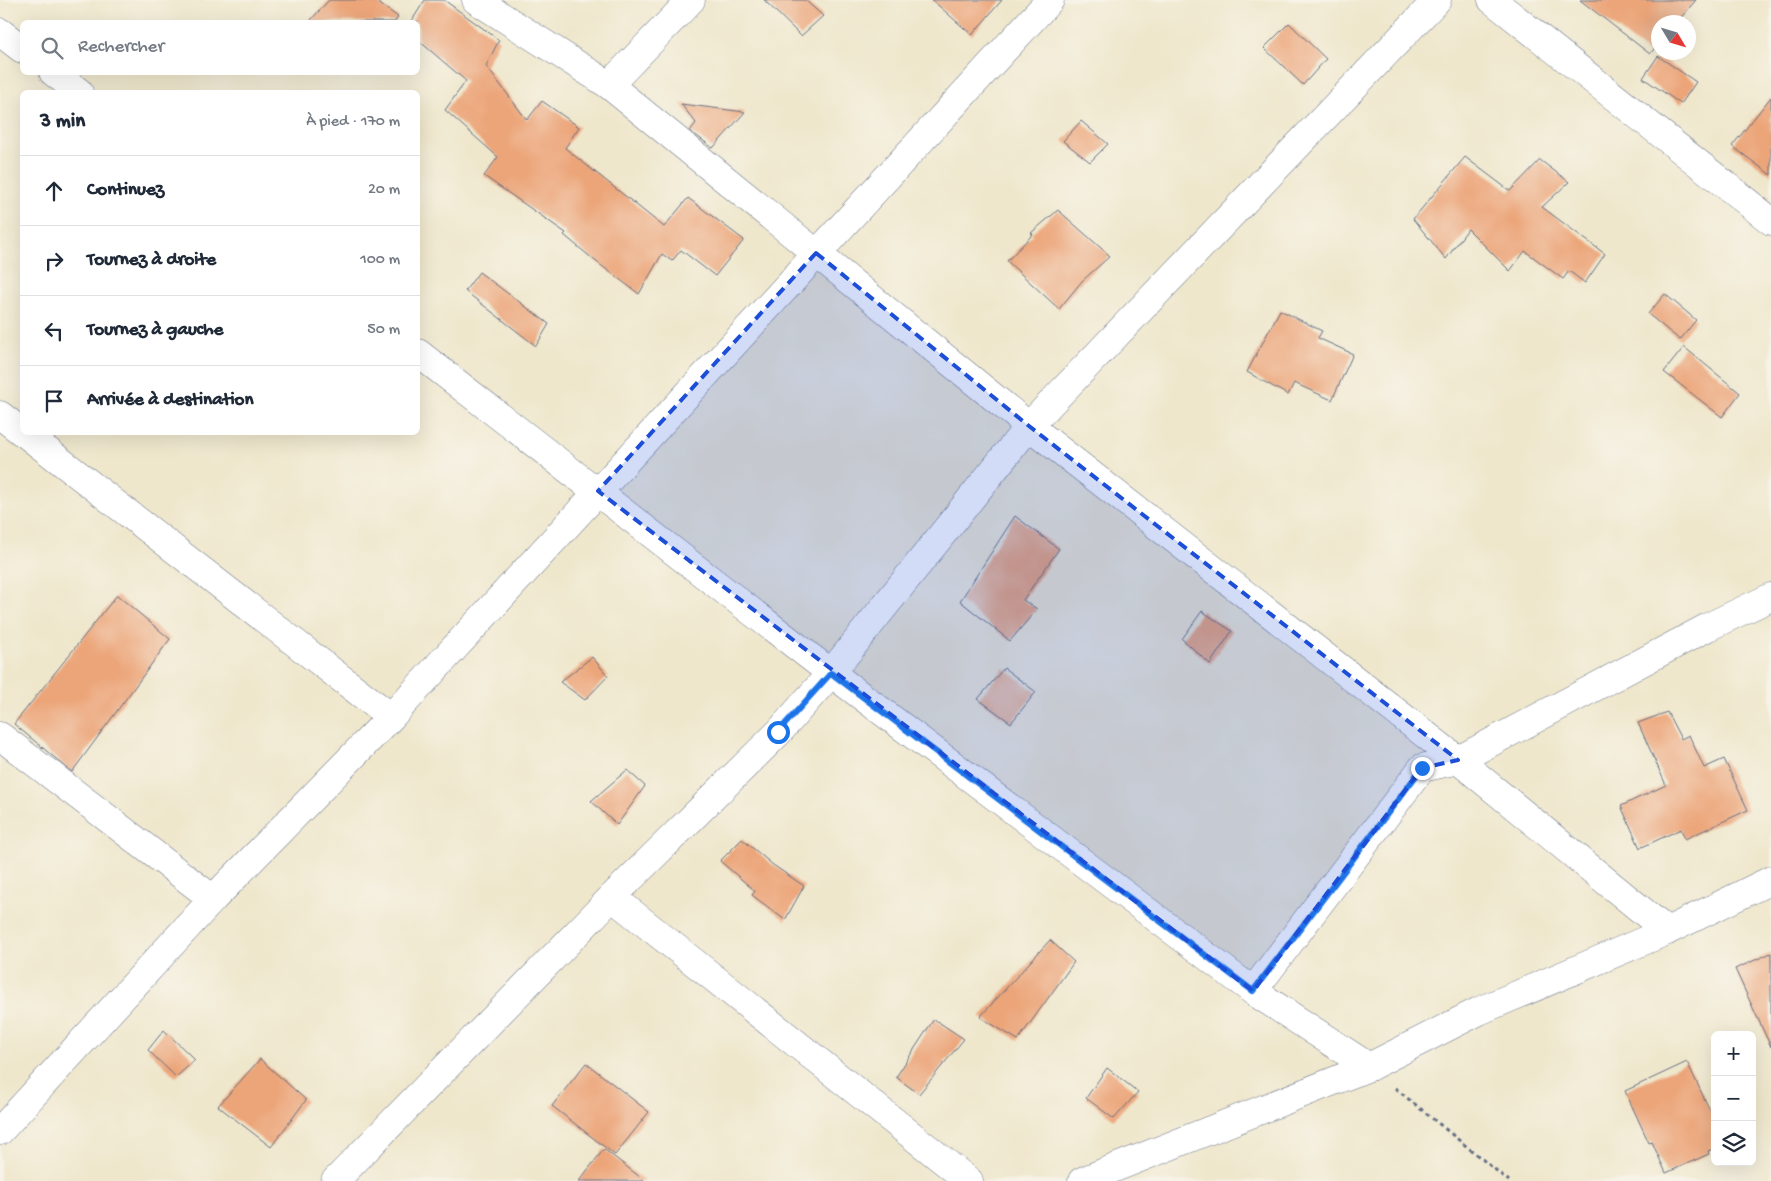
<!DOCTYPE html>
<html lang="fr">
<meta charset="utf-8">
<style>
body{margin:0;font-family:"Gochi Hand",sans-serif;background:#f6f6f7;color:#1f2937}
.controls{position:absolute;right:15px;bottom:15px;display:grid;overflow:hidden;border-radius:8px;box-shadow:0 5px 20px #0002}
.controls button{width:45px;height:45px;display:grid;place-items:center;padding:0;border:0;border-bottom:1px solid #e0e1e3;background:#fff;color:#1f2937;font:25px sans-serif}
.compass{position:absolute;left:1651px;top:15px;width:45px;height:45px;border-radius:50%;background:#fff;box-shadow:0 5px 20px #0002;rotate:128deg}
.stop{position:absolute;width:15px;height:15px;margin:-11px;border:4px solid #1a73e8;border-radius:50%;background:#fff}
.stop.end{background:#1a73e8;border-color:#fff;box-shadow:0 1px 5px #0008}
.list{margin:0;padding:0;list-style:none}
h2{display:flex;justify-content:space-between;align-items:center;height:65px;margin:0;padding:0 20px;font-size:21px}
h2 small{font-size:16px;font-weight:400;color:#747a83}
.list li{display:grid;grid-template-columns:32px 1fr auto;gap:15px;align-items:center;box-sizing:border-box;height:70px;padding:0 20px;border-top:1px solid #e0e1e3}
.list b{display:block;font-size:19px;white-space:nowrap}
.list em{font-size:16px;font-style:normal;color:#747a83}
.icon{flex:none;width:28px;height:28px;fill:none;stroke:currentColor;stroke-width:2;stroke-linecap:round;stroke-linejoin:round}
.map{position:relative;flex:none;width:1771px;height:1181px;overflow:hidden}
.search{position:absolute;background:#fff;box-shadow:0 5px 20px #0002;left:20px;top:20px;width:400px;height:55px;display:flex;align-items:center;gap:12px;box-sizing:border-box;padding:0 18px;border-radius:8px;color:#747a83;font-size:19px}
.panel{position:absolute;background:#fff;box-shadow:0 5px 20px #0002;left:20px;top:90px;width:400px;height:345px;border-radius:8px}
.map>svg:first-child{display:block}
</style>
<div class="map">
<svg width="1771" height="1181" viewBox="0 0 1771 1181">
<rect width="100%" height="100%" fill="#f7f3e8"/>
<filter id="ink" filterUnits="userSpaceOnUse"><feTurbulence type="fractalNoise" baseFrequency=".02" numOctaves="2"/><feDisplacementMap in="SourceGraphic" scale="10" xChannelSelector="R" yChannelSelector="G"/><feConvolveMatrix kernelMatrix="1 2 1 2 8 2 1 2 1" color-interpolation-filters="sRGB"/></filter>
<filter id="wash" filterUnits="userSpaceOnUse"><feTurbulence type="fractalNoise" baseFrequency=".0096" numOctaves="4" result="noise"/><feDisplacementMap in="SourceGraphic" scale="20" xChannelSelector="R" yChannelSelector="G"/><feGaussianBlur stdDeviation="1.12" result="paint"/><feColorMatrix in="noise" values="0 0 0 0 0 0 0 0 0 0 0 0 0 0 0 0 0 1.4 0 .05"/><feComposite in="paint" operator="in"/></filter>
<g filter="url(#wash)">
<rect width="100%" height="100%" fill="#efe7cc"/>
<g id="blocks">
<g fill="#eca579">
<path d="M329,0H374L398,17L395,22H309Z"/>
<path d="M425,0H444L499,40L486,66L527,120L542,101L579,127L565,148L664,227L688,198L744,240L715,276L681,250L672,261L662,254L639,294L594,260L564,235L566,233L484,176L498,157L445,110L466,81L418,40V22H411Z"/>
<path d="M764,0H805L823,16L801,36Z"/>
<path d="M932,0H1002L972,35Z"/>
<path d="M1580,0H1696L1677,22H1658V44L1650,54Z"/>
<path d="M1289,23L1326,59L1303,85L1264,48Z"/>
<path d="M1658,56L1696,82L1681,104L1643,78Z"/>
<path d="M1771,97V175L1732,146Z"/>
<path d="M681,104L745,112L713,148L690,131L696,123Z"/>
<path d="M1081,121L1108,144L1090,162L1063,141Z"/>
<path d="M1465,157L1510,191L1540,160L1569,182L1542,207L1605,254L1585,283L1569,271L1563,279L1525,251L1510,271L1468,229L1446,259L1413,219Z"/>
<path d="M1058,210L1110,256L1082,281L1059,309L1007,261L1033,234L1031,233Z"/>
<path d="M479,272L549,324L536,346L465,291Z"/>
<path d="M1665,294L1696,320L1680,340L1648,314Z"/>
<path d="M1280,310L1322,331L1318,338L1353,354L1332,400L1294,383L1288,395L1247,372Z"/>
<path d="M1684,347L1740,393L1722,417L1664,372Z"/>
<path d="M1015,516L1059,549L1023,600L1037,609L1010,641L960,601Z"/>
<path d="M117,595L170,639L72,772L14,724Z"/>
<path d="M1202,611L1232,631L1210,664L1182,639Z"/>
<path d="M592,657L608,676L585,700L560,682Z"/>
<path d="M1004,668L1036,692L1011,723L978,699Z"/>
<path d="M1667,712L1681,739L1689,735L1704,768L1724,759L1748,810L1685,839L1681,829L1640,848L1621,806L1666,785L1638,723Z"/>
<path d="M627,770L645,786L617,825L591,801Z"/>
<path d="M742,839L773,865L804,886L785,920L752,895L755,891L720,861Z"/>
<path d="M1050,940L1074,962L1018,1040L980,1017Z"/>
<path d="M1771,953V1047L1735,969Z"/>
<path d="M934,1019L964,1039L919,1094L896,1077Z"/>
<path d="M164,1030L195,1060L176,1077L148,1050Z"/>
<path d="M260,1059L306,1100L271,1147L218,1106Z"/>
<path d="M1687,1062L1715,1121V1148L1708,1151L1709,1154L1666,1173L1652,1142L1649,1143L1625,1091Z"/>
<path d="M586,1063L649,1112L615,1155L552,1106Z"/>
<path d="M1107,1068L1138,1092L1114,1119L1086,1098Z"/>
<path d="M604,1149L645,1181H579Z"/>
</g>
</g>
</g>
<g filter="url(#ink)">
<use href="#blocks" fill-opacity="0" stroke="#656f84" stroke-width="1"/>
<g fill="none" stroke-linecap="round" stroke-linejoin="round">
<g stroke="#656f84" stroke-width="29">
<g id="minor">
<path d="M476,0L609,85L1029,426L1458,760L1667,931"/>
<path d="M1492,0L1771,221"/>
<path d="M0,32L22,49"/>
<path d="M53,72L79,92"/>
<path d="M609,85L691,0"/>
<path d="M418,353L831,673L1253,991L1369,1067"/>
<path d="M0,415L22,432"/>
<path d="M23,432L391,717"/>
<path d="M0,736L213,899"/>
<path d="M612,897L969,1181"/>
<path d="M1253,991L1422,768L1458,760L1708,627L1771,597"/>
<path d="M0,1131L213,899L391,717L1050,0"/>
<path d="M335,1181L612,897L779,732L831,673L1029,426L1437,0"/>
<path d="M1082,1181L1369,1067L1479,1011L1667,931L1771,880"/>
</g>
</g>
<path stroke="#656f84" stroke-width="3" stroke-dasharray="4 4" stroke-linecap="butt" d="M1395,1088L1509,1181"/>
<use href="#minor" stroke="#fff" stroke-width="28"/>
</g>
</g>
<g fill="none" stroke-linecap="round" stroke-linejoin="round" filter="url(#ink)">
<path stroke="#1a73e8" stroke-width="6" d="M778,732L831,673L1253,991L1422,768"/>
</g>
<path fill="#1d4ed8" fill-opacity="0.2" stroke="#1d4ed8" stroke-width="4" stroke-dasharray="10 6" stroke-linejoin="round" d="M816,253L1029,426L1458,760L1422,768L1253,991L598,491Z"/>
</svg>
<div class="controls">
<button>+</button>
<button>−</button>
<button><svg class="icon" aria-label="layers" viewBox="0 0 24 24"><path d="M12 4l9 5-9 5-9-5zM3 14l9 5 9-5"/></svg></button>
</div>
<svg class="compass" viewBox="-18 -18 36 36"><path d="M0-13l5 13h-10z" fill="#e53935"/><path d="M0 13l5-13h-10z" fill="#747a83"/></svg>
<div class="stop" style="left:778px;top:732px"></div>
<div class="stop end" style="left:1422px;top:768px"></div>
<div class="search"><svg class="icon" aria-label="search" viewBox="0 0 24 24"><circle cx="10" cy="10" r="6"/><path d="M15 15l6 6"/></svg>Rechercher</div>
<section class="panel">
<h2>3 min<small>À pied · 170 m</small></h2>
<ul class="list">
<li><svg class="icon" aria-label="ahead" viewBox="0 0 24 24"><path d="M12 20V5M6 11l6-6 6 6"/></svg><div><b>Continuez</b></div><em>20 m</em></li>
<li><svg class="icon" aria-label="right" viewBox="0 0 24 24"><path d="M7 20v-9h11M14 6l5 5-5 5"/></svg><div><b>Tournez à droite</b></div><em>100 m</em></li>
<li><svg class="icon" aria-label="left" viewBox="0 0 24 24"><path d="M17 20v-9H6M10 6l-5 5 5 5"/></svg><div><b>Tournez à gauche</b></div><em>50 m</em></li>
<li><svg class="icon" aria-label="arrive" viewBox="0 0 24 24"><path d="M6 21V4h12l-3 4 3 4H6"/></svg><div><b>Arrivée à destination</b></div></li>
</ul>
</section>
</div>
